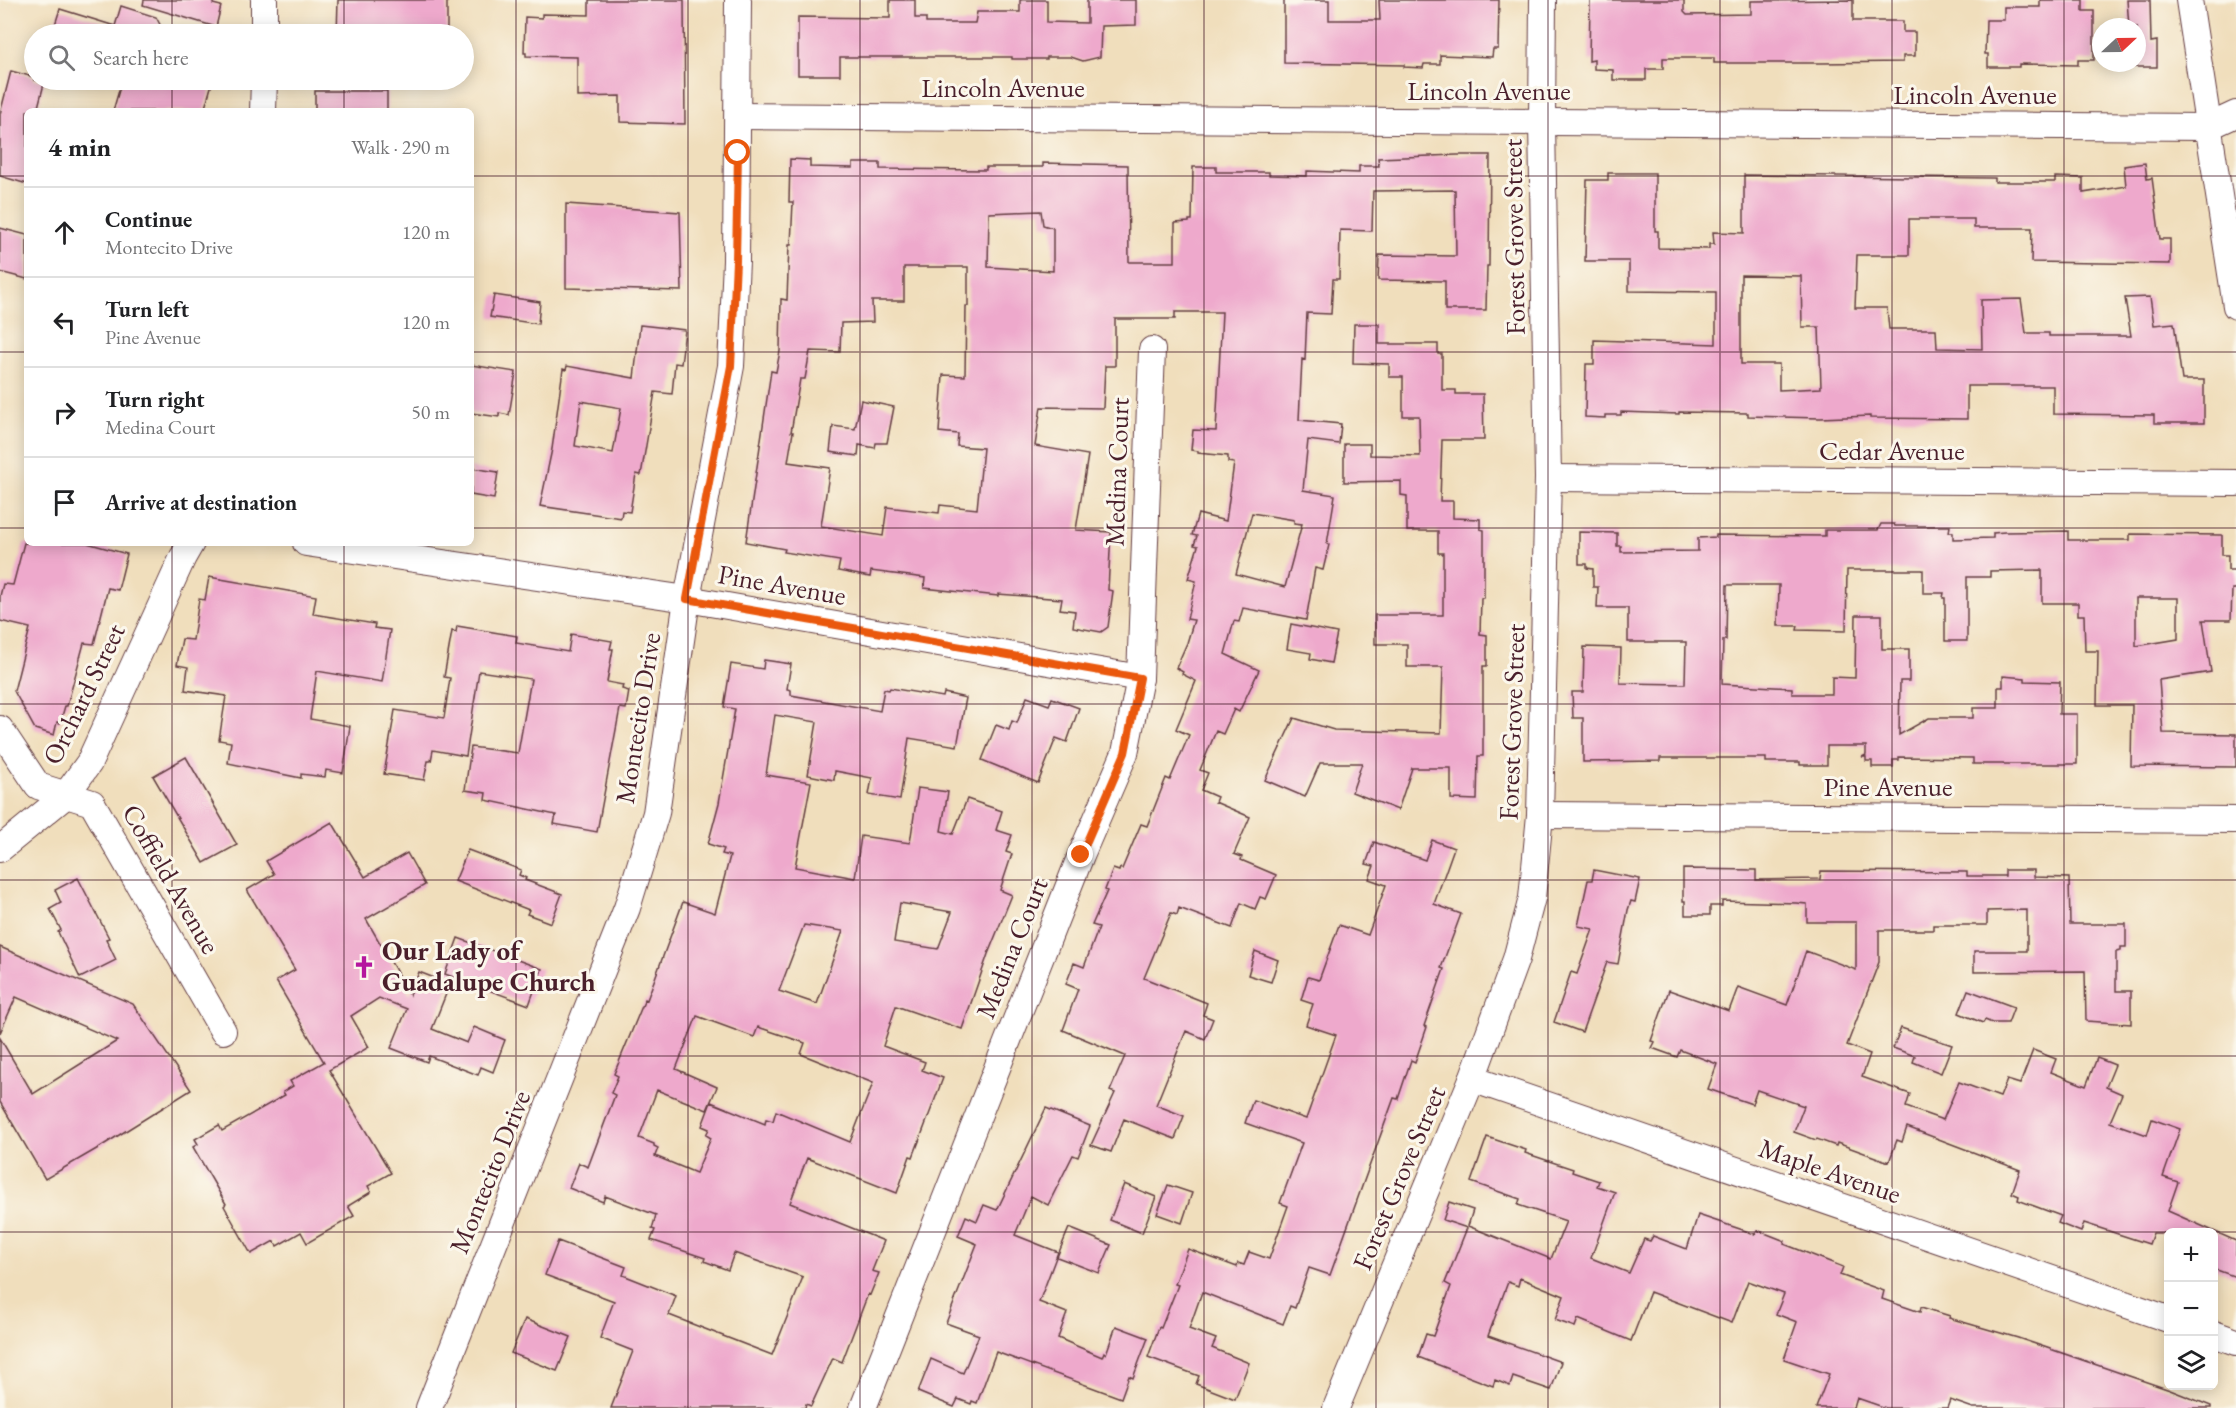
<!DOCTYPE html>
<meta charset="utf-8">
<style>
body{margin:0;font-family:"EB Garamond",serif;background:#f6f6f6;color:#202124}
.controls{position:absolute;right:18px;bottom:18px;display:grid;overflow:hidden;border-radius:9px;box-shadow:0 3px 15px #0003}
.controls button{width:54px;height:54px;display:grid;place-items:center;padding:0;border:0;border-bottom:2px solid #e0e0e0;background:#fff;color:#202124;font:30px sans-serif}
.compass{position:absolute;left:2092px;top:18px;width:54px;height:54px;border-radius:50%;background:#fff;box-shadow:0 3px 15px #0003;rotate:68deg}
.stop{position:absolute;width:18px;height:18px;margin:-14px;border:4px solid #ea580c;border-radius:50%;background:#fff}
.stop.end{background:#ea580c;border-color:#fff;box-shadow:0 2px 6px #0008}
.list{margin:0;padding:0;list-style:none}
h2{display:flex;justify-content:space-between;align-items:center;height:78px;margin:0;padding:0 24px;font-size:26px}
h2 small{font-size:20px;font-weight:400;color:#757577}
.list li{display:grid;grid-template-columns:39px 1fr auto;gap:18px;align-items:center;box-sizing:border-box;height:90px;padding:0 24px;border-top:2px solid #e0e0e0}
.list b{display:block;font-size:22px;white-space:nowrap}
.list p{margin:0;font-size:20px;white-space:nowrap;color:#757577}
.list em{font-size:20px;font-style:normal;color:#757577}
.icon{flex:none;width:33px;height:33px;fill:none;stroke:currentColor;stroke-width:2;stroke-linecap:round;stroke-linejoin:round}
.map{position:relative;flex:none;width:2236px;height:1408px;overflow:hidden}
.search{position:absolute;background:#fff;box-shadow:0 3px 15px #0003;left:24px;top:24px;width:450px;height:66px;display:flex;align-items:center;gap:15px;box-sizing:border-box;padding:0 21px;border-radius:33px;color:#757577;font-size:22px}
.panel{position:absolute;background:#fff;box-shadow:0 3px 15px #0003;left:24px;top:108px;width:450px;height:438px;border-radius:9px}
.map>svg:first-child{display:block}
</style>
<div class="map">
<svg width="2236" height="1408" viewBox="0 0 2236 1408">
<rect width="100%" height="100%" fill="#fbf7ec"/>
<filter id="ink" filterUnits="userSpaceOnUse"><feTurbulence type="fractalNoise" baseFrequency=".0167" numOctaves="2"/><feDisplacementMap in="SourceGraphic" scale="12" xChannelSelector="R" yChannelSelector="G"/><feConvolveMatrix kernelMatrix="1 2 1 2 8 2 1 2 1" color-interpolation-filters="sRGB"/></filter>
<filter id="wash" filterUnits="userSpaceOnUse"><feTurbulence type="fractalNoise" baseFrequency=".008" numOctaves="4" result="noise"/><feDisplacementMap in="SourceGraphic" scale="24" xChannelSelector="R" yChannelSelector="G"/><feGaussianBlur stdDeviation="1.35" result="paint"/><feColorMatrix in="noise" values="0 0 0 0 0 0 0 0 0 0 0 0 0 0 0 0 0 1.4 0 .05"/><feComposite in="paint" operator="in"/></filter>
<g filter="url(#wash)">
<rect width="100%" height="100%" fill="#f0debc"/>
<g id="blocks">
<g fill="#eea9cc" fill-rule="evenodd">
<path d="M144,0H214L213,4L221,6L216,27L143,5Z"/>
<path d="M338,0H447V34H337Z"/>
<path d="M589,0H684L685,124L620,122V96L577,97V57L526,56V53H524L525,17L542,18V14L589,15Z"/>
<path d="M890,0H915V18H926V23H975L977,12H1020V0H1047V22L1087,23V0H1136V25L1101,26L1100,57L1083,61L1071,57H1047V59H1012V57H840V75H798V17L890,18Z"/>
<path d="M1284,0H1329V20H1380L1379,0H1499L1498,49H1493L1492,57L1440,55V64H1424L1423,68L1404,67V65L1284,63Z"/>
<path d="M1590,0H1684V12L1687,15L1751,14V1L1853,0V21H1903V32H1915V56H1903V62L1821,63H1714V58H1663V69H1646V80H1613V70L1594,69V60L1589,61Z"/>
<path d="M2040,0H2083V11H2094V60H2078V65L2019,64V67H1988V54H1985L1986,20H2004V7H2040Z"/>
<path d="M2127,0H2150L2151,42L2157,41V67H2133V63H2137V27H2129Z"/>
<path d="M121,6L156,17L165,34H52L60,9L115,26Z"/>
<path d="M11,71L34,77V80H45L37,111H27V184L0,176V114Z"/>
<path d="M122,80H213L204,111H113Z"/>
<rect x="315" y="91" width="72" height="20"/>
<path d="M1457,155H1490L1489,266H1487L1486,310H1445V281L1378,280L1379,255L1456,256L1455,190L1373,191L1372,231L1340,230L1339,279H1333L1331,314L1307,313L1305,360L1302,359L1299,420L1341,424L1339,444L1308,440L1303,490L1335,495L1327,544L1329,545L1323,570L1315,568L1306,620L1243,608L1239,622L1234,621L1225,654L1259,670L1239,712L1234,709L1223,734L1216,731L1200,770L1208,773L1201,790L1217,797L1215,802L1250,817L1234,854L1242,857L1241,860L1276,875L1266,899L1260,897L1255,909L1241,903L1232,928L1179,908L1177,915L1171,913L1144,978L1207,1003L1203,1015L1213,1019L1205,1039L1186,1031L1156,1105L1184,1116L1175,1139L1124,1119L1111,1152L1091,1145L1115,1093L1110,1091L1125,1056L1063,1030L1078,989L1066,984L1074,963L1084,967L1099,927L1092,925L1107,891L1105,890L1113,869L1119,871L1120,868L1122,869L1141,824L1147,826L1166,778L1170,780L1189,735L1176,729L1196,681L1182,674L1183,672L1176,668L1187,643L1194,620L1187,619L1196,581L1188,579L1198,546L1194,545L1197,536L1192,535L1198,514L1226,521L1234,463L1228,462V456L1198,453V451L1191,450L1193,430L1216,431L1222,312H1175V319H1115V366H1105L1103,408L1041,407L1035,446L1088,455L1076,530L1111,532L1108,590L1113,591L1108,627L1101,632L1073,627L1075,611L1060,609L1062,599L998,594V596L924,588L925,578L871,571L870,577L838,571L840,561L784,552L785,549L746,542L771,371L776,372L780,351L781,299L787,300L789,245H791L793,202H789L790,159L810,160V167L853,168V163H880V169L986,170V167H1043V163L1128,165L1129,262H1175V223L1189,222V220H1192L1193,167H1216V172H1269V175L1307,176V171L1359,173V166H1379L1378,158ZM1041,211L1043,225L1053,228V271L988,267L989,213ZM904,267H968V306H966L965,376L943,375L939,432L958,434L957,446L983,448L977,509L940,505L939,513L887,507L883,536L821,526L830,468L788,462L793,432H791L800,379H805L810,351L840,352L841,323L873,322L872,301H904ZM1252,513L1294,520V523L1302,524L1285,587L1236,574Z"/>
<path d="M2145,163L2147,179L2152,178L2160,239H2170V264L2031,262L2032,228H1974V219H1909V255H1857L1855,308H1887L1889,329H1936L1937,348L1982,349L1981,300L2021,299L2026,333H2049V336H2131L2125,298L2150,297L2154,325L2174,323L2182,380H2204V423H2154V415L2053,414V386H1967V419L1870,418V416L1820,418L1748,416V413L1679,412V414L1621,412V415H1605V418L1585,417L1586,364H1594V340L1716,344V292L1629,291V261H1585L1587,180H1608V173H1655V231H1658V248L1709,249V244H1714L1713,232L1744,233V175L1995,178V182H2055V177L2083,178V193L2126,186L2124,166ZM1741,275L1801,276L1802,327H1819L1821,388L1779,390V364H1741Z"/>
<path d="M566,204L680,212L682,291L566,288Z"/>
<path d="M0,228L27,235V279L0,272Z"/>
<path d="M494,295L540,302L538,324L490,317Z"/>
<path d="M1354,324H1379V344H1438V354H1442V390H1456V394H1483L1484,440H1442L1440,501H1453V518L1480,519V529L1484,530V598H1481L1480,634L1487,635V666H1483V756H1478L1477,800L1451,799V768H1412L1398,810L1352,792L1362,763H1320L1305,797L1265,780L1294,718L1334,730L1441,733L1443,667H1407V644H1375V615H1443V553H1438V531H1407V496L1401,495V481L1344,482V444H1370V455L1420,456L1419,416H1403V377H1389V364L1353,363Z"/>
<path d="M640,325L685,330L681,364L675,363L672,394L655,392L641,475L636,474L630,512L622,511L621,518L540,506L552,449L563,369L566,370L567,366L634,378ZM581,401L621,408L613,453L575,446Z"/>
<path d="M471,365L516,372L509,415L499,413V417L471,413Z"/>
<path d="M861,400L894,407L887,443H876L875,448L859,445L858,456L830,452L833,426L855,429Z"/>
<path d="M471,468L498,472L494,499L471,495Z"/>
<path d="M1881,524H1894L1895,526H1950L1949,532H1953V539L1993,538V533L2005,532L2068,531V540H2130V534L2222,535V555H2228V570H2236V589H2232L2231,620H2203L2211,672L2159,680L2163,733L2236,734V767L2131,766L2132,705H2097L2098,651H2085L2084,615H2078V603H2042V570L1990,571V577H1967V641H1945V598H1943L1944,593H1923V570H1847L1846,631L1797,630L1798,626H1778L1779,585H1727L1726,640H1723L1722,684L1792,688V694H1832V677L1855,678L1856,615H1882V649H1909V681H1900L1899,735L1929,718H1973V708H1998V687H2003V676L2025,678V681L2060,682L2059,714H2077V764H1973V758L1899,757V760H1893V767H1872V761H1866V757H1862L1866,755V746H1827V765H1800V762H1766V758H1660V761L1583,762V718H1573L1572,692H1583L1584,647L1621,648L1620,683L1685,684L1686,642H1628V608H1597L1598,587H1593V569L1587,568V564H1579V532L1617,533V546H1621V552L1698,551V538L1716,537V535L1825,536V530H1878ZM2136,598H2178V639L2136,646Z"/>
<path d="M24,543H87L127,554L118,590L108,588L94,644L84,643L67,706H65L60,723L57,722L54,735L35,729L14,691L30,628L0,621V596L3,584L13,585Z"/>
<path d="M209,577L316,596L313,614L375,624L374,628L390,630L382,682L317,671L310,719L350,726L343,773L326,770L325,777L301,774V778L228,763L231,742L219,740L226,696L185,690L188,667L177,665L182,639L193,640L199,599L205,600Z"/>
<path d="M1291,624L1337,633L1331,663L1310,659L1311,653L1287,649Z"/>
<path d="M457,626L517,636L516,643L568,652L571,634L612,641L610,649H613L607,682L623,685L622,689L629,691L626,709L620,708L597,832L554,824L556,815L485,800L486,793L465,790L471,747L518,753L531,679L479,671L466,756L433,750L431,761H428L424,780L384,774L395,710L444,718L450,678L444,677L452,631L456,632Z"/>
<path d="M764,660L791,664L787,689L791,690V695L880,711L884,689L889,690L890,688L943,697L944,693L966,698L957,746L909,738L900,800L869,795L872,778L835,771L834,780L808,775L817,722L775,715L766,775L811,782L795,867L855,878L861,836L910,843L918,788L948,792L941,831L953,834L967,799L1002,811L996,830L1012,835L1006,852L1012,854L1000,890L1012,895L988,954L962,1029L896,1006L883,1046L925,1062L922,1070L943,1078L913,1157L910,1156L897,1193L807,1158L790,1203L884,1241L872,1271L879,1273L870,1295L868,1294L842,1362L833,1358L811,1406L806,1404L805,1408H611L633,1351L600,1338L614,1301L545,1275L558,1241L626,1267L623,1275L676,1296L669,1315L772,1355L803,1277L734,1253L728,1270L704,1261L705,1258L651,1240L655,1230L652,1229L656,1215L605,1196L603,1202L569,1188L579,1163L588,1167L615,1095L611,1093L618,1076L614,1074L645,999L647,1000L683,902L715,913L730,856L722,854L724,849L708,844L719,803L735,709L724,707L731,664L763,669ZM900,903L952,912L938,949L894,942ZM804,925L843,931L817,1004L779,991ZM697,1016L754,1037L758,1027L805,1043L801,1054L873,1083L850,1142L776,1111L773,1121L766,1119L765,1124L711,1102L702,1126L709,1129L706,1135L711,1138L696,1173L655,1156L658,1148L654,1146V1144L639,1138L657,1090L707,1110L717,1087L676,1069Z"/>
<path d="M1027,697L1049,705L1052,698L1079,708L1067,742L1056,738L1038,783L982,760L996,725L1009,730L1012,721L1017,723Z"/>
<path d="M186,757L237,845L204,863L153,776Z"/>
<path d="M332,822L365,877L407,853L425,885L366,919L410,995L419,972L450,984L432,1029L467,1043L474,1027L505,1040L493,1072L481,1067L478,1075L429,1056L427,1062L391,1048L407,1009L379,998L351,1016L369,1047L329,1070L391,1173L368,1186L371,1192L348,1206L354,1216L307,1243L301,1232L277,1246L274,1241L251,1254L224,1206L226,1204L193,1147L198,1144L195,1139L219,1125L222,1131L285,1095L283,1092L293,1086L290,1081L324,1062L276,981L295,970L247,890L274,874L266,861Z"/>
<path d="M1432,840L1454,848L1434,904L1461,914L1441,968L1444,969L1424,1026L1427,1027L1415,1062L1411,1060L1398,1099L1394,1098L1330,1275L1309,1268L1295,1308L1290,1306L1283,1324L1202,1292L1189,1329L1216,1339L1212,1348L1249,1363L1235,1399L1196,1384L1199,1376L1148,1357L1159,1327L1161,1328L1178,1285L1175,1284L1188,1249L1237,1267L1238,1263L1244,1265L1249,1252L1269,1259L1288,1206L1280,1203L1302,1143L1245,1123L1253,1100L1306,1119L1336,1035L1306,1025L1313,1004L1301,1000L1308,977L1319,980L1339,925L1368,935L1386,885L1369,879L1374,866L1366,864L1374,842L1425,860Z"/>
<path d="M468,850L521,870L519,875L526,878L525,880L562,894L551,923L527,914L529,910L455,881Z"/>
<path d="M1683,869L1756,870V880L1820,879L1821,871L1967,872V876H2005V870H2034V877L2069,878L2070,924H2126V947H2121V951L2116,952V991H2131V1024L2086,1021L2085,971L1974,972V951H2027V910L1987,911V925H1933V930H1879V962L1847,1045L1870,1054L1862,1077L1910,1094L1906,1107L1943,1120L1959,1082L2000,1097L2007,1080L2020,1084L2033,1050L2056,1059L2051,1072L2086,1086L2097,1058L2115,1065L2106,1087L2122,1094L2110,1122L2147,1135L2152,1119L2180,1129L2163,1177L2178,1182L2168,1211L2236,1241V1277L2214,1269V1233H2153L2149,1244L2084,1223L2081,1232L2058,1223L2061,1216L2018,1200L2019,1196L2012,1193L2020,1170L1907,1127L1902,1142L1897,1140L1889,1162L1837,1143L1836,1146L1817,1139L1816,1140L1794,1132L1804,1106L1757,1090L1752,1104L1708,1089L1717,1064L1680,1050L1677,1057L1652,1048L1655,1042L1651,1041L1669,990L1729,1011L1738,987L1787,1005L1806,951L1856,970V922H1807V904L1796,903L1722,901V906H1710V915H1685V901H1683Z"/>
<path d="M1594,870L1640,879L1635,902L1631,901L1628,910L1618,964L1607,962L1582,1032L1554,1022L1571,972L1577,974L1593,929L1578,926L1588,880H1592Z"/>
<path d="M78,878L109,938L106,939L116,960L80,978L58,932L61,930L50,909L61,903L55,890Z"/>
<path d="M458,938L542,969L529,1005L445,974Z"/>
<path d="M0,947L133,1004L191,1090L100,1147L45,1179L0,1102V1038L33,1094L117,1041L16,997L0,1033Z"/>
<path d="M1255,951L1278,960L1271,982L1248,975Z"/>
<path d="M1968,990L2014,1007L2008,1023H1992L1985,1020L1983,1023L1959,1013Z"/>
<path d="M1901,1028L1952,1045L1941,1073L1913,1062L1915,1056L1893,1048Z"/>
<path d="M1046,1108L1090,1126L1078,1157L1073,1155L1048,1205L1031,1196L1015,1235L1058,1252L1039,1302L1067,1313L1058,1338L1102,1357L1104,1352L1106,1354L1116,1326L1148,1338L1133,1378L1129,1376L1121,1398L996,1352L977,1403L972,1401L971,1404L958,1399L954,1407L918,1392L931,1359L963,1373L979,1335L946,1323L977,1244L958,1236L966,1216L977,1221L984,1205L997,1210Z"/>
<path d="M1487,1137L1526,1150L1525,1153L1573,1169L1572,1172L1599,1181L1597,1186L1615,1192L1591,1258L1629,1273L1644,1239L1650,1241L1653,1236L1687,1249L1698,1215L1755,1234L1757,1230L1785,1241L1784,1244L1843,1267L1840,1275L1884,1291L1882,1299L1920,1312L1921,1307L1950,1316L1949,1318L2018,1338L2170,1390L2211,1406V1408H1973L1950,1400L1947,1408H1886L1857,1398L1854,1408H1816L1829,1374L1784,1359L1797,1322L1776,1314L1784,1294L1748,1281L1732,1323L1650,1292L1631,1341L1578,1319L1575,1327L1555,1320L1564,1296L1520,1278L1518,1286L1508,1282L1488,1336L1561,1362L1551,1390L1513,1377L1510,1386L1495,1380L1493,1386L1418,1357L1426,1334L1433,1336L1451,1286L1445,1283L1467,1228L1443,1220L1449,1202L1473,1210L1468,1226L1551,1259L1566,1221L1518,1205L1520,1199L1471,1182Z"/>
<path d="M1124,1184L1156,1197L1142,1233L1110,1220Z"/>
<path d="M1168,1185L1192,1193L1182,1223L1157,1214Z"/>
<path d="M1069,1228L1111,1245L1099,1273L1057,1257Z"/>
<path d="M525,1319L571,1337L557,1371L511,1353Z"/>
</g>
</g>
</g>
<g filter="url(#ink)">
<use href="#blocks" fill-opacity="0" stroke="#633c41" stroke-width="1.5"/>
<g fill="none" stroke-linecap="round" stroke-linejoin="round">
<g stroke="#633c41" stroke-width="28">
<g id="street">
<path d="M2189,0L2236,306"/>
<path d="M264,34V0"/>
<path d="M263,111L264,80"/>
<path d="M738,116L2208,127L2236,114"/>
<path d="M1548,478L2236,483"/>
<path d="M306,543L687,599L1140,678"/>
<path d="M0,729L38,786L92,803L223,1031"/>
<path d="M1540,815L2236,820"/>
<path d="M0,849L65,796L89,763L183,557L191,543"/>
<path d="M1472,1079L2168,1319"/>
<path d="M2214,1334L2236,1342"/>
<path d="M429,1408L627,908L656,813L687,599L731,366L736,261L738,0"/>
<path d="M863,1408L1081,855L1125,753L1140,678L1152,350"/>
<path d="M1336,1408L1472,1079L1516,959L1532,898L1540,815L1548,478L1542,122L1543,0"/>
</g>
</g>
<use href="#street" stroke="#fff" stroke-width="26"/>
</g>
</g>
<g fill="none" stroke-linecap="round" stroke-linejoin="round" filter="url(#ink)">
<path stroke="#ea580c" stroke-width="8" d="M738,153L736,261L731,366L687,599L1140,678L1125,753L1081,855"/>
</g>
<path fill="none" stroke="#4a1f2b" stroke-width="1.5" stroke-opacity="0.55" d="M172,0V34M344,0V34M516,0V1408M688,0V1408M860,0V1408M1032,0V1408M1204,0V1408M1376,0V1408M1548,0V1408M1720,0V1408M1892,0V1408M2064,0V1408M172,80V111M344,80V111M0,176H27M471,176H2236M0,352H27M471,352H2236M0,528H27M471,528H2236M172,543V1408M344,543V1408M0,704H2236M0,880H2236M0,1056H2236M0,1232H2236"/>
<defs>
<g id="church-bare" transform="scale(1.8)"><path d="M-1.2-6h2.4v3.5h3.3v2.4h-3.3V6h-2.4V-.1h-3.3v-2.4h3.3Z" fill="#b5179e" stroke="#fbf7ec" stroke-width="2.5" paint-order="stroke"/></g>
</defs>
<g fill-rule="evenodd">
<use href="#church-bare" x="364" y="967"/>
</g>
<g text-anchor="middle" stroke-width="6" stroke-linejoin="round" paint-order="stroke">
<g font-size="27" fill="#4a1f2b" stroke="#fbf7ec">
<text x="1003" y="97">Lincoln Avenue</text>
<text x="1489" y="100">Lincoln Avenue</text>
<text x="1975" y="104">Lincoln Avenue</text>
<text transform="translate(1514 237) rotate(-91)" y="9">Forest Grove Street</text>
<text x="1892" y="460">Cedar Avenue</text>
<text transform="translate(1117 472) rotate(-88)" y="9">Medina Court</text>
<text transform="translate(782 585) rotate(10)" y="9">Pine Avenue</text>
<text transform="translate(84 694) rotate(-64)" y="9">Orchard Street</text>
<text transform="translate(638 718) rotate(-81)" y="9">Montecito Drive</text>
<text transform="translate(1512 722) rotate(-88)" y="9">Forest Grove Street</text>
<text x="1888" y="796">Pine Avenue</text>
<text transform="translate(171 879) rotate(60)" y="9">Coffield Avenue</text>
<text transform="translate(1012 948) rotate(-68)" y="9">Medina Court</text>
<text transform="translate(1830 1171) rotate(19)" y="9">Maple Avenue</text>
<text transform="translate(490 1172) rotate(-68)" y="9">Montecito Drive</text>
<text transform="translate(1399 1178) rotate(-67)" y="9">Forest Grove Street</text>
</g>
<g font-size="27" font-weight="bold" fill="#4a1f2b" stroke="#fbf7ec" text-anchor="start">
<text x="382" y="960">Our Lady of<tspan x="382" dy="31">Guadalupe Church</tspan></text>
</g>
</g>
</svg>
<div class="controls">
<button>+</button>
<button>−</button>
<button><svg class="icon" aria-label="layers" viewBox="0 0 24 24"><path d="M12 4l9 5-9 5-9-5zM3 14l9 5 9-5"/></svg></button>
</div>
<svg class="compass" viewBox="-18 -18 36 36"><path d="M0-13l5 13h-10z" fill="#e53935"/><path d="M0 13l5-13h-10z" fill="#757577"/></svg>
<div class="stop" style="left:738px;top:153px"></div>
<div class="stop end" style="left:1081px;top:855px"></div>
<div class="search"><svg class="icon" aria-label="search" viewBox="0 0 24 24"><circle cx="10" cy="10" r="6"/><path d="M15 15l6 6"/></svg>Search here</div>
<section class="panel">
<h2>4 min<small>Walk · 290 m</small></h2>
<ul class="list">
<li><svg class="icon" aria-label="ahead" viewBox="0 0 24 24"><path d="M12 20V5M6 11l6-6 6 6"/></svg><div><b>Continue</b><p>Montecito Drive</p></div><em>120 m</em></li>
<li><svg class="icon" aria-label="left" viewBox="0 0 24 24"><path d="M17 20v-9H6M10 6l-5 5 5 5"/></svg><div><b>Turn left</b><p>Pine Avenue</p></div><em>120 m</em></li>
<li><svg class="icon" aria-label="right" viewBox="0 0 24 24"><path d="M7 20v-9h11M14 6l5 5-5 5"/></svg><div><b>Turn right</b><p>Medina Court</p></div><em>50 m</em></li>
<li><svg class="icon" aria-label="arrive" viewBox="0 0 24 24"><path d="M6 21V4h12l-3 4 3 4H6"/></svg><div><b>Arrive at destination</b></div></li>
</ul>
</section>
</div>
